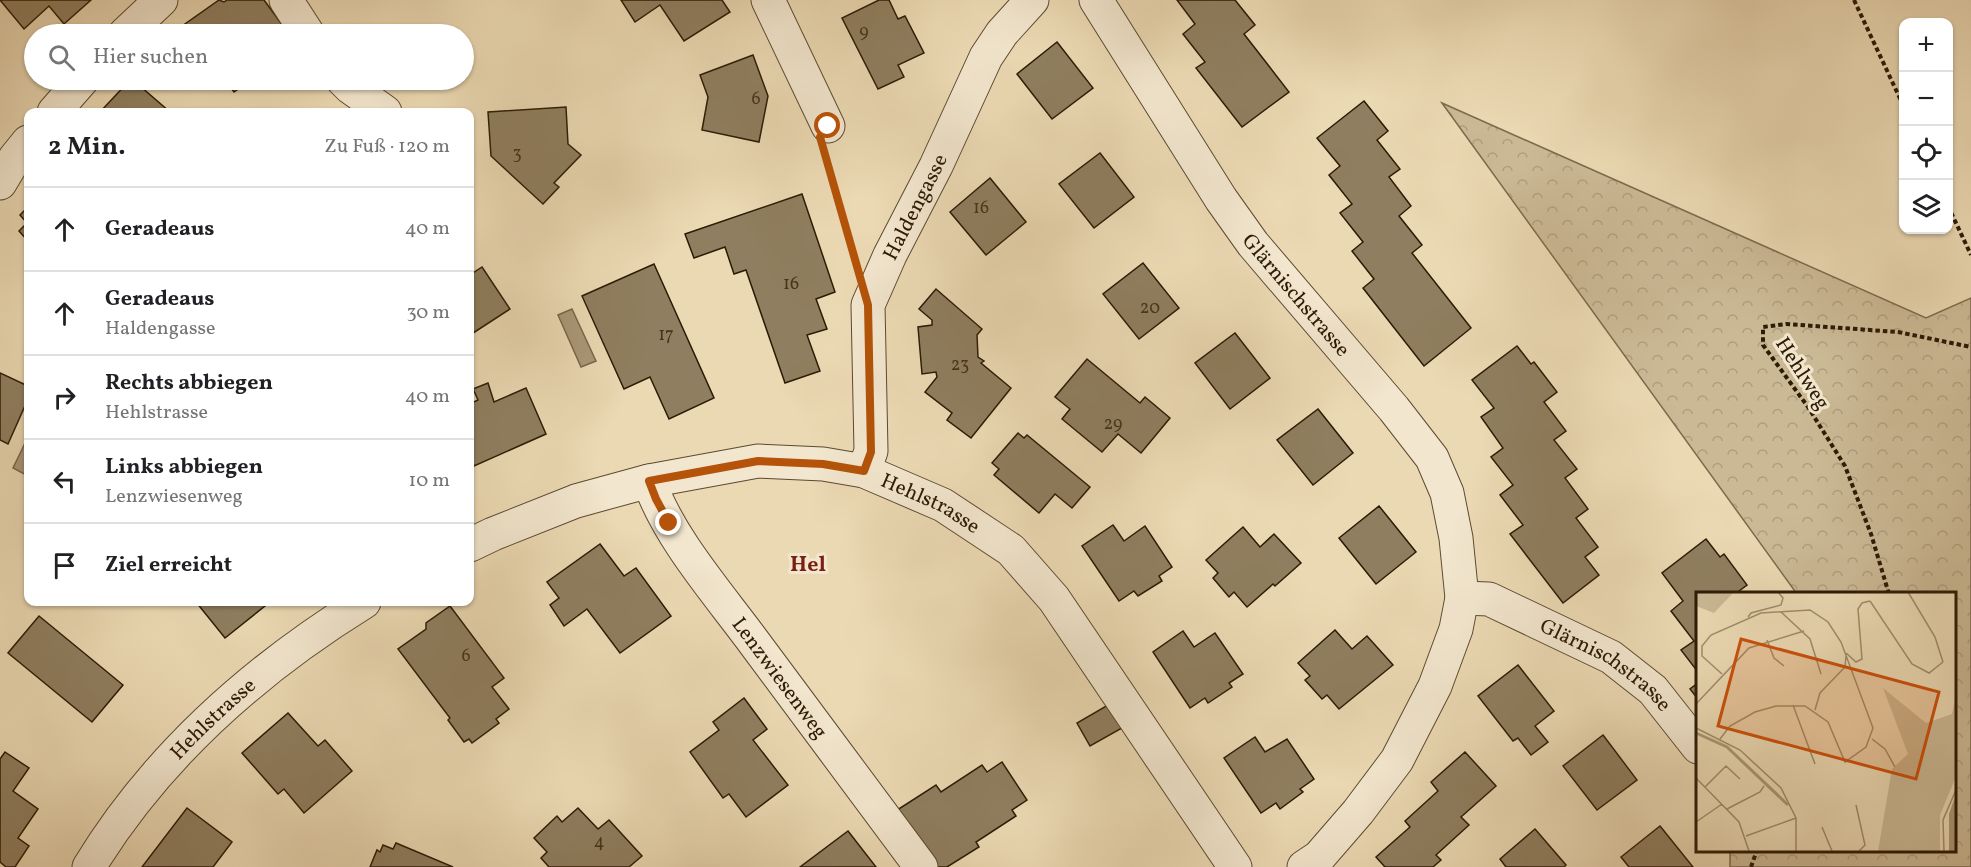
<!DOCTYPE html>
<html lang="de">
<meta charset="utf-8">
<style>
body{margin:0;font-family:Vollkorn,serif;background:#f6f6f6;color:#202124}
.controls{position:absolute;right:18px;top:18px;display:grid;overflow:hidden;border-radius:12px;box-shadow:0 2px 4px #0004}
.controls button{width:54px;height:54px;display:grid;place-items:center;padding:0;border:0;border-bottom:2px solid #e0e0e0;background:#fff;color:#202124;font:30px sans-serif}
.stop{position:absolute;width:18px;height:18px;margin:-14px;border:4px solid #b45309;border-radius:50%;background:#fff}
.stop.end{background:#b45309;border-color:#fff;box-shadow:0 2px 6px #0008}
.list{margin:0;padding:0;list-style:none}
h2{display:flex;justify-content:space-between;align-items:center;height:78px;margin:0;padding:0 24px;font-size:26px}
h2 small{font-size:20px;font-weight:400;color:#757577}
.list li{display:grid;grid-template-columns:39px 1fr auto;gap:18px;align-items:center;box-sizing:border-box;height:84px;padding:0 24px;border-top:2px solid #e0e0e0}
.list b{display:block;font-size:22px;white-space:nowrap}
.list p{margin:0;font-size:20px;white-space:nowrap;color:#757577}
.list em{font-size:20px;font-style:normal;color:#757577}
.icon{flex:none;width:33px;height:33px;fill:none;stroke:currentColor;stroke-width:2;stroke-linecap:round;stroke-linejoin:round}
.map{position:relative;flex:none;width:1971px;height:867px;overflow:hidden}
.search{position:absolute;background:#fff;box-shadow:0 2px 4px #0004;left:24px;top:24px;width:450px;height:66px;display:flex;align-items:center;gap:15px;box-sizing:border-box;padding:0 21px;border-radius:33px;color:#757577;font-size:22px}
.panel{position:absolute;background:#fff;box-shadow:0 2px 4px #0004;left:24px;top:108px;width:450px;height:498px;border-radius:12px}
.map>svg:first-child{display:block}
</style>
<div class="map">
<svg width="1971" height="867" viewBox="0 0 1971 867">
<defs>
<pattern id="forest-crowns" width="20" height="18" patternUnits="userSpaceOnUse" patternTransform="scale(1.5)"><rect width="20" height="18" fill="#cbb995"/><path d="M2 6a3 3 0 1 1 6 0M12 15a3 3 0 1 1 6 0" fill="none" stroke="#ae9e7f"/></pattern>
</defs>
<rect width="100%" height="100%" fill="#ebd9b3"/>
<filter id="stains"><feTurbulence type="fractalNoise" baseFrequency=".00333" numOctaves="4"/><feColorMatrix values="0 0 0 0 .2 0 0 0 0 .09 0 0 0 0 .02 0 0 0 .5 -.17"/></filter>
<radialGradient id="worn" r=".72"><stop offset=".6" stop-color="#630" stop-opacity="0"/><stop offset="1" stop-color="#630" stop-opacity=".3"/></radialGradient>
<path fill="url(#forest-crowns)" stroke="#7c6a4d" stroke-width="1.5" d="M1442,103L1926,318L1971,298V867H1730V851L1954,850V594H1797Z"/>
<g fill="#aa9878" stroke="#78664a" stroke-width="1.5">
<path d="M572,309L596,361L581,367L558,315Z"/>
<path d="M28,437V476L13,468Z"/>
</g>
<g fill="#8f7e5f" stroke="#2c1b05" stroke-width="1.5">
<path d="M0,0H91L64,24L49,6L24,29Z"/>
<path d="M219,0L224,2L227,0H264L289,34H192L185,24Z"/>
<path d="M621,0H722L730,12L684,41L660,5L635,22Z"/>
<path d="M879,0H889L898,19L905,16L924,53L898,65L904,77L878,89L842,18Z"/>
<path d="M1177,0H1235L1255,25L1244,34L1289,92L1242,127L1196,68L1205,62L1183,34L1195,24Z"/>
<path d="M1057,42L1093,88L1052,119L1017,74Z"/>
<path d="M753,55L768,96L759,142L702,130L708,97L700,75Z"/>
<path d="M130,80H133L170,112H100Z"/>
<path d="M225,80H251L234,92Z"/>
<path d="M1364,101L1388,131L1377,140L1400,169L1389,177L1411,206L1399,216L1422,245L1412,253L1471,328L1424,366L1363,288L1374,279L1352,251L1363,242L1340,213L1352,204L1329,175L1340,166L1317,138Z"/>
<path d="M566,107L568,144L581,155L554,183L559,187L543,204L491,156L488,112Z"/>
<path d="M1100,153L1134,197L1094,228L1059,184Z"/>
<path d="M990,178L1026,222L986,255L950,212Z"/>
<path d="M802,194L835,292L816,299L827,329L807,335L820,371L785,383L746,270L734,274L725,247L694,258L685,234Z"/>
<path d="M28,207V241L19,231L27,223L20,215Z"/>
<path d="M1143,263L1179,308L1139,339L1103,294Z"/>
<path d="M654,264L714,398L669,419L650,377L624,389L582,296Z"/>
<path d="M482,267L510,309L470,335V275Z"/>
<path d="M936,289L982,329L977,335L978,357L984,361L981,363L1011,388L971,438L947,420L952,413L925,392L937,377L936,372L922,374L918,327L932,325V320L919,309Z"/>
<path d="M1235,333L1270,378L1230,409L1195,363Z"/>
<path d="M1517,346L1531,364L1534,362L1557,392L1544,402L1566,431L1554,440L1577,469L1565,478L1588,509L1576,518L1598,547L1585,557L1599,575L1563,603L1510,534L1523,525L1500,495L1513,485L1491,457L1503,448L1481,417L1494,408L1472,380Z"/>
<path d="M1087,359L1140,403L1145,397L1170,418L1141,453L1118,434L1102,452L1062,419L1070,409L1055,397Z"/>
<path d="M0,373L28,386V399L8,444L0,440Z"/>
<path d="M488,383L494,402L526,388L546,434L474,466L470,455V404L478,400L473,389Z"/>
<path d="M1318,409L1353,453L1313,485L1277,440Z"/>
<path d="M1018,433L1024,438L1027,435L1090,487L1072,508L1055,494L1039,513L994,475L999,469L992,463Z"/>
<path d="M1379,506L1416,552L1376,584L1339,538Z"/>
<path d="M1113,525L1124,541L1145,526L1172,567L1159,576L1162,581L1138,596L1134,591L1119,601L1082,546Z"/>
<path d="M1243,527L1260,547L1274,534L1301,563L1275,586L1273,584L1247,607L1234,592L1229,597L1213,578L1218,573L1206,560Z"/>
<path d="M1706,539L1720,557L1724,554L1747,585L1735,594H1698V672L1681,650L1694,641L1671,611L1683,601L1662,573Z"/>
<path d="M600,544L624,576L636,568L671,616L620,653L587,609L564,626L550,605L559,598L547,582Z"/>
<path d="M196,602H270L225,638Z"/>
<path d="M450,606L504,678L492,687L509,709L496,719L499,723L472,743L469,739L464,742L448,720L450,718L398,649L426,629V623Z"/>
<path d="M39,616L123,685L92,722L8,653Z"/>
<path d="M1335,630L1352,649L1367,636L1393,665L1339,709L1327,695L1322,699L1305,680L1310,676L1298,663Z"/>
<path d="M1183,631L1194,647L1215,633L1243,674L1229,683L1232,687L1208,703L1205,698L1190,708L1153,652Z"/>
<path d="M1518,665L1554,711L1535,726L1548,742L1531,755L1518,738L1513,741L1478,696Z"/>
<path d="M1698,683V699L1690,689Z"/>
<path d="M744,698L767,729L753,740L788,785L746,817L729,794L723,798L690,752L719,730L713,722Z"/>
<path d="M1108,705L1122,728L1090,746L1077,723Z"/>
<path d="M288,713L318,746L325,740L352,771L304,813L284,789L278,794L242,753Z"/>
<path d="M1603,735L1637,780L1597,810L1563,766Z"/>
<path d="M1255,737L1265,752L1287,739L1314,779L1300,789L1303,792L1280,809L1276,803L1261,813L1224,758Z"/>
<path d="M5,752L29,768L13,791L38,809L18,838L29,846L15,867H6L0,862V759Z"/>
<path d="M1465,752L1496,786L1461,817L1469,825L1436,855L1441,860L1433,867H1385L1376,857L1410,827L1405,821L1438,791L1431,782Z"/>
<path d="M1002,762L1027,800L1012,810L1016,816L976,842L979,847L947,867H929L894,812L936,785L941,792L982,765L987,772Z"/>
<path d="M187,808L232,842L213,867H142Z"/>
<path d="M578,808L598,829L609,820L642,856L629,867H549L541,858L547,852L534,838L557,816L562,822Z"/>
<path d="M1660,826L1693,867H1629L1621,857Z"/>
<path d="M1535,829L1566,865L1564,867H1506L1500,859Z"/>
<path d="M848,831L876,867H800Z"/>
<path d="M396,843L453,867H370L377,850L380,852L383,845L393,849Z"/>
</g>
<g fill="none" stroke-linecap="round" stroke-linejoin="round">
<g stroke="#5c4a30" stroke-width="35">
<g id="minor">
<path d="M286,0L308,34"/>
<path d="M768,0L828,126"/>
<path id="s1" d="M1096,0L1221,199L1253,244L1394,409L1432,458L1447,493L1456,538L1462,598L1456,629L1435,686L1397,760L1358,812L1319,857L1304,867"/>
<path d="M125,34L161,0"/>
<path d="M343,80L350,87L385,112"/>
<path d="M54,112L82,80"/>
<path d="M0,183L15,158L28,142"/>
<path id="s2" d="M864,471L871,451L868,305L890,255L936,166L986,57L1002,33L1032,0"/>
<path id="s3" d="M649,481C668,536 715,590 750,637C807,714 864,790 921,867"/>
<path id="s4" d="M470,545L493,534L576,501L649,481L758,461L823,464L864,471L943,505L1011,550L1054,599L1235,867"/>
<path id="s5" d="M1462,598L1489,599L1611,657L1653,690L1698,747"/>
<path id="s6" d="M89,867C156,757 256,669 364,602"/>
</g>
</g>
<g stroke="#2c1b05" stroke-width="4" stroke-dasharray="4.5 3" stroke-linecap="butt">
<path d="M1854,0L1904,107"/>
<path d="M827,159L854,253"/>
<path d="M1948,206L1971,255"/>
<path d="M1889,594L1871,534L1845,466L1808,407L1763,345V327L1786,324L1898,332L1971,347"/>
<path d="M1751,867L1757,850"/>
</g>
<use href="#minor" stroke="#f2e6ce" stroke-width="33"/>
</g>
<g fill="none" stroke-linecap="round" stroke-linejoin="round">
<path stroke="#b45309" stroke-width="8" d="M669,523L656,499L649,481L758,461L823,464L864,471L871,452L868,305L820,137L828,126"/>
</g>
<g text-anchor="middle" stroke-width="6" stroke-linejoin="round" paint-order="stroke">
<g font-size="18" fill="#45341c">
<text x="864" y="37">9</text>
<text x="756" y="104">6</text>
<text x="517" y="159">3</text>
<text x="981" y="213">16</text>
<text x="791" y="289">16</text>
<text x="1150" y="313">20</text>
<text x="666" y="340">17</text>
<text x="960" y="370">23</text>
<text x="1113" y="429">29</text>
<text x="466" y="661">6</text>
<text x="599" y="847">4</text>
</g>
<g font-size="21" fill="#2c1b05" stroke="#f2e6ce">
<text dy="7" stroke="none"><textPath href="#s2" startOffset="276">Haldengasse</textPath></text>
<text dy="7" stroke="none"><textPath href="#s1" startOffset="357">Glärnischstrasse</textPath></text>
<text transform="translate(1803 373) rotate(57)" y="7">Hehlweg</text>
<text dy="7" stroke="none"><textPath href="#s4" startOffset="482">Hehlstrasse</textPath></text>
<text dy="7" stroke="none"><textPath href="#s5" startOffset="162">Glärnischstrasse</textPath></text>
<text dy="7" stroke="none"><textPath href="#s3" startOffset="237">Lenzwiesenweg</textPath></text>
<text dy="7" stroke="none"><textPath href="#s6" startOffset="194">Hehlstrasse</textPath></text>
</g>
<g font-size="22" font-weight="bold" fill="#7a1f14" stroke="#f2e6ce">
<text x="808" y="571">Hel</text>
</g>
</g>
<g transform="translate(1696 592)">
<rect width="260" height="260" fill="#ebd9b3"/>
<path d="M0,0H38L18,21L0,14ZM187,96L230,131L256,122L259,108V187L244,223V259H182L196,177L212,162Z" fill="#cbb995"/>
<path d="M259,205V259H253V222Z" fill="#aa9878"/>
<path fill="none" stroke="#aa9878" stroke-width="3" d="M0,141L31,155L92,213"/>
<path fill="none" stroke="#9f8d6d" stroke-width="1.5" d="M212,0L239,45L247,70M174,9L216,72L233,81L247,70M85,20L114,47L125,82M52,25L55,21L85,13L87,6L82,0M71,48L78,66L88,74M150,61L160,70L166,67L162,17L166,11L174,9M0,112L53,56L108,39M97,113L119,172M119,118L124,101L149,75L150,64M0,136L44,158L85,196L100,226V259M24,147L34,134L59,120L80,114H109L132,130L149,170L170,155L177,136L145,50L132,30L114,18L65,21L15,43L6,54V64L26,82M176,147L189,157L199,175M0,186L43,230L53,259M9,195L30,174L44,187M160,213L169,253L163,259M31,217L64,200L68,194M0,230L26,212M126,235L136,259M50,244L100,226M248,259L247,228L260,198"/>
<path fill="#cc500b" fill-opacity="0.15" stroke="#cc500b" stroke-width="3" d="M45,47L243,100L220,187L22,134Z"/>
<rect width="260" height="260" fill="none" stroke="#2c1b05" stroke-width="3"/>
</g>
<rect width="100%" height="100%" filter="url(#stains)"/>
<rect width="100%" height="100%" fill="url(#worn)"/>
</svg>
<div class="controls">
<button>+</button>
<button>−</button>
<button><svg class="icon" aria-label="locate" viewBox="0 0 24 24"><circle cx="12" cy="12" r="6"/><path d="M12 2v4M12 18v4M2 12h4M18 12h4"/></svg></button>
<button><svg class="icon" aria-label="layers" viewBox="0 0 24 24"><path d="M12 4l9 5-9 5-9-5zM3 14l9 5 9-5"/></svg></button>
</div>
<div class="stop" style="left:828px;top:126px"></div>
<div class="stop end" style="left:669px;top:523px"></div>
<div class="search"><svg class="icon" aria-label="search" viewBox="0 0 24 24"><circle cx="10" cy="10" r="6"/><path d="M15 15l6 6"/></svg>Hier suchen</div>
<section class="panel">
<h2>2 Min.<small>Zu Fuß · 120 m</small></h2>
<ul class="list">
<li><svg class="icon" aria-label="ahead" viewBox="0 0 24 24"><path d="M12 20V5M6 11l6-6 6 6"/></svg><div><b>Geradeaus</b></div><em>40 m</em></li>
<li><svg class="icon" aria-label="ahead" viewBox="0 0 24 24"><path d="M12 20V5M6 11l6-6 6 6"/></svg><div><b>Geradeaus</b><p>Haldengasse</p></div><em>30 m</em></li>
<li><svg class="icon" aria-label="right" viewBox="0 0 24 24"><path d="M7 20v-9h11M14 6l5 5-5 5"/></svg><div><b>Rechts abbiegen</b><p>Hehlstrasse</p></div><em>40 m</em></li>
<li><svg class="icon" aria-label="left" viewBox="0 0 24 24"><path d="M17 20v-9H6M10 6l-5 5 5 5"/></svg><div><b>Links abbiegen</b><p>Lenzwiesenweg</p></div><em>10 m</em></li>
<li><svg class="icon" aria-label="arrive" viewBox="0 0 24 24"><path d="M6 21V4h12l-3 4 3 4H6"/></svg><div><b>Ziel erreicht</b></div></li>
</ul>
</section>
</div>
